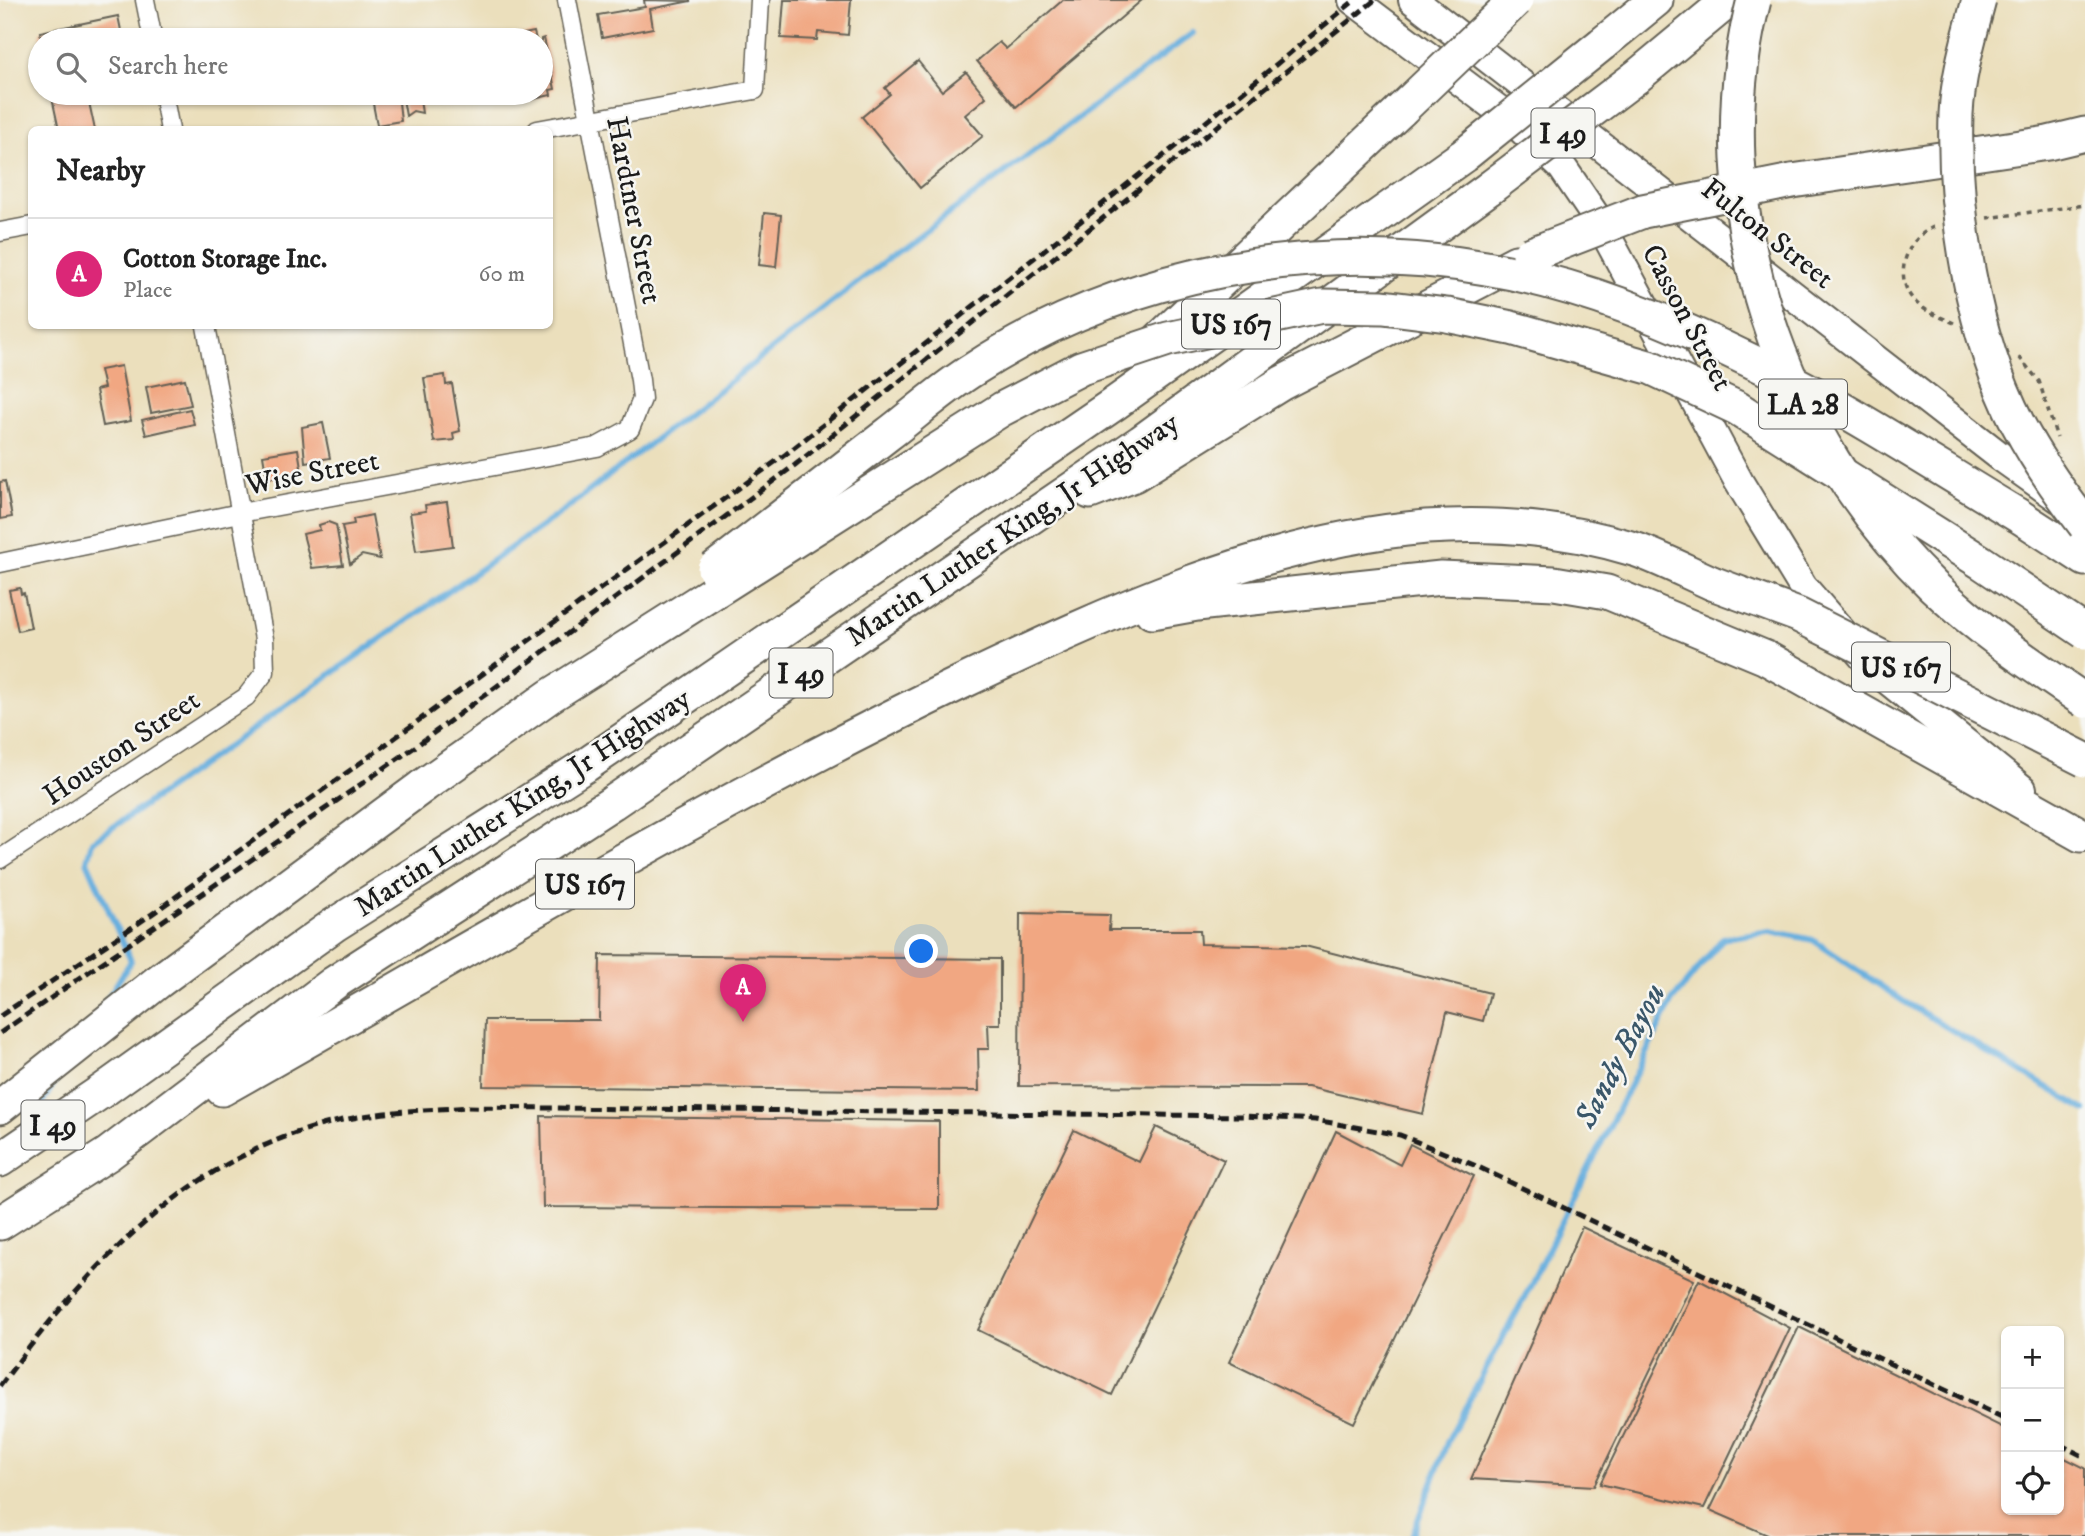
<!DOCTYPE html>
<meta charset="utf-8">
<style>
body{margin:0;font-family:"IM FELL DW Pica",serif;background:#f6f6f6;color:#222}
.controls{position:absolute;right:21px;bottom:21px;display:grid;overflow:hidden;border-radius:10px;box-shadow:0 2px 5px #0004}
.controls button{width:63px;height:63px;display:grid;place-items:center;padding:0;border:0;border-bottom:2px solid #e0e0e0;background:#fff;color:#222;font:35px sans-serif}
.you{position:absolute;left:922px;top:952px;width:24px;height:24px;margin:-18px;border:5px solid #fff;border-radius:50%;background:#1a73e8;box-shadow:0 0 0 10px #1a73e833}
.badge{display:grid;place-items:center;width:46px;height:46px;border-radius:50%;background:#db2777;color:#fff;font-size:23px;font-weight:700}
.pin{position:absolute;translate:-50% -58px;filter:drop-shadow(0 2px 4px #0008)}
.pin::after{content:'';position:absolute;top:37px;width:24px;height:21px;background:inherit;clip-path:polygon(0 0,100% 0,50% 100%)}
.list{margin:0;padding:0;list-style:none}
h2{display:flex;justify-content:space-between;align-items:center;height:91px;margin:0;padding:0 28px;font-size:30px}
h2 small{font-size:23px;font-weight:400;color:#767676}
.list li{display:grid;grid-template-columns:46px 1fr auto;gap:21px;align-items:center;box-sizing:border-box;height:112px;padding:0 28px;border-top:2px solid #e0e0e0}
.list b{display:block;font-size:26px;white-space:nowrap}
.list p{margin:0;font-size:23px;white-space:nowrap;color:#767676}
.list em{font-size:23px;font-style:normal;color:#767676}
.icon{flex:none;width:38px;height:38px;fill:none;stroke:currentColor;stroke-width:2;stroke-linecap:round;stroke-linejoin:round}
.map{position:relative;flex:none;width:2085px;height:1536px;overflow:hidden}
.search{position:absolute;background:#fff;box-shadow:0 2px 5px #0004;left:28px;top:28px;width:525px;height:77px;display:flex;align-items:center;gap:18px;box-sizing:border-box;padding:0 24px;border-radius:38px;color:#767676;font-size:26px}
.panel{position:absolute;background:#fff;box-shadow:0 2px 5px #0004;left:28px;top:126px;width:525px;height:203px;border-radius:10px}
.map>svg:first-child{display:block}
</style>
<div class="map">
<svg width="2085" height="1536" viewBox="0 0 2085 1536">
<rect width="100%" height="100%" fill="#f6f6f2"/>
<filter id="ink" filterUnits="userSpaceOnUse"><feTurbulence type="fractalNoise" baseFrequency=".0143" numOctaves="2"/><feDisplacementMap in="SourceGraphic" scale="14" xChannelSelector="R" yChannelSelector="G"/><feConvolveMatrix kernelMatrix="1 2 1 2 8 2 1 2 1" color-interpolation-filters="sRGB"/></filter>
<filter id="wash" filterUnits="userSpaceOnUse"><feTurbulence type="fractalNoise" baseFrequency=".00686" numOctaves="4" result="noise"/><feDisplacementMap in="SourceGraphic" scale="28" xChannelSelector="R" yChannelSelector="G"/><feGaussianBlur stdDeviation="1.57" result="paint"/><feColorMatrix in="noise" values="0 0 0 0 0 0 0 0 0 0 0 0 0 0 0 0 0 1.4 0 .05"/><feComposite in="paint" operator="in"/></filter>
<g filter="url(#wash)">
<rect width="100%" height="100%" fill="#ebdfbc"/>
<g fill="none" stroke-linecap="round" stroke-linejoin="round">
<g stroke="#67afde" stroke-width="6">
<path d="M101,1009L131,961L87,861L92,842L566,509L893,255L1193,33"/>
<path d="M29,1125L56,1080"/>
<path d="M1412,1536L1448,1440L1522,1302L1672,1001L1723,938L1770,931L1813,940L1903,1001L2085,1110"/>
</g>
</g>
<g id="blocks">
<g fill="#f1a782">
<path d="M644,0L691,1L650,9L653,28L602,38L598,15L645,7Z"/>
<path d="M784,0H851L848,35L818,32L817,40L781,38Z"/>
<path d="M1063,0H1142L1016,107L977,61L999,42L1006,49Z"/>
<path d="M118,16L123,40H41L40,32Z"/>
<path d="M534,32L536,40H500V39Z"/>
<path d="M544,38L555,89L550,90L551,95L516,103L514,93H541V39Z"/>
<path d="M918,61L942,91L966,72L986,97L965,115L983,136L920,188L862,117L890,94L885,88Z"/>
<path d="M51,93H87L95,130H59Z"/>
<path d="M371,93H398L401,121L377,125Z"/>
<path d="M402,93H419L422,113L413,111L406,116Z"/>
<path d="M426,93H453L455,99L441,103L439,96L427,98Z"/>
<path d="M764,213L781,215L776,267L759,265Z"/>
<path d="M121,366L131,421L103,426L96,390L104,388L100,370Z"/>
<path d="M445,375L446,385L452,384L460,431L453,433L454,440L434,442L424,378Z"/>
<path d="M185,379L191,405L151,413L146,387Z"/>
<path d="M190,409L194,424L146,435L142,420Z"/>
<path d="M323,423L330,458L305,462L302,427Z"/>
<path d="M298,449L302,473L267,479L263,455Z"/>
<path d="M5,481L12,517L0,519V482Z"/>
<path d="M447,502L453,546L416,551L410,513L426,511L425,505Z"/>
<path d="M372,515L380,559L362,555L350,564L342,526L354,524L353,519Z"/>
<path d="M328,522L336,525L343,565L312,568L303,534L320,530L319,525Z"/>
<path d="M20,588L21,594L24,593L31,628L18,631L9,590Z"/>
<path d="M1020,913L1110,915L1109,930H1200L1201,944L1305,946L1490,993L1483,1021L1447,1012L1423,1114L1308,1087L1019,1086Z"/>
<path d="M600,955L1000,959V1024H988L989,1049H978L979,1091L483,1086L485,1020H599Z"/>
<path d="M541,1116L939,1121V1209L543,1207Z"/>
<path d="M1156,1127L1224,1160L1112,1395L978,1330L1074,1130L1139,1162Z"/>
<path d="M1336,1131L1400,1165L1410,1144L1474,1176L1354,1423L1229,1362Z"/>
<path d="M1582,1227L1694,1280L1594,1486L1471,1479Z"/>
<path d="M1699,1280L1790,1328L1704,1508L1600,1484Z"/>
<path d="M1799,1327L2006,1429V1510H2059V1455L2085,1468V1536H1770L1710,1510Z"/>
</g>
</g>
</g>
<g filter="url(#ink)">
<use href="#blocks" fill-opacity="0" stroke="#646054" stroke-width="2"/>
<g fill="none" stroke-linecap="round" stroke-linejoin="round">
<g stroke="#646054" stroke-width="21">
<g id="street">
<path d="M145,0L153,40"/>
<path d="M163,93L170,130"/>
<path d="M537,130L755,90L760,0"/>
<path d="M0,232L32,226"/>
<path d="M0,563L240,513L597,447L630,429L642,399L640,380L567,0"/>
<path d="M0,859L246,697L265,672L264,639L206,326"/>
</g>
</g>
<g stroke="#646054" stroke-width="32">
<g id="primary">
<path d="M1353,0L1512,120L1562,167L1598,220L1739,482L1803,587L1874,669L2022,789"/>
<path d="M1413,0L2001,457L2060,499"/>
</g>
</g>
<g stroke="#646054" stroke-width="37">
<g id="highway">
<path d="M1602,44L1656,0"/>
<path d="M1635,78L1729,0"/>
<path d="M1792,181L2048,143L2085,134"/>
<path d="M1149,349L1401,110"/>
<path d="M1090,492L1134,475L1282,383L1516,262"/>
<path d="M2019,516L2085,559"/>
<path d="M1152,612L1197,604L1441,578L1554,583L1607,592L1766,658L2081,835"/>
<path d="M222,1089C467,951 709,804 962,682C1109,612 1261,541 1426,527C1497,522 1569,529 1637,550C1662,559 1687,572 1712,583"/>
<path d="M0,1107L159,981L423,786"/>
<path d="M0,1160L105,1089L334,925L586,765L1114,404L1463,156"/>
<path d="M0,1223L108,1154L334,983L612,803L1141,442L1491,187"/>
</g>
</g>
<g stroke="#646054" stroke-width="3.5" stroke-dasharray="5 5" stroke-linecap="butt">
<path d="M1987,218L2085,205"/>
<path d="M1934,227C1911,236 1895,266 1908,292C1917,309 1938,316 1954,323"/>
<path d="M2019,357L2039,381L2057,438"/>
</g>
<use href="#street" stroke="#fff" stroke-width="18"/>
<use href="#primary" stroke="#fff" stroke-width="28"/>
<use href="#highway" stroke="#fff" stroke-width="33"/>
<g stroke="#1c1c1c" stroke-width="5" stroke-dasharray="10 5" stroke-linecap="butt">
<path d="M0,1016L152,914L786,454L1191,134L1355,0"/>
<path d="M0,1033L412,749L795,465L1375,0"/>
<path d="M0,1386C95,1257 204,1139 371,1115C402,1110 435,1110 467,1107L1243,1116L1315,1120L1400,1135L1474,1165L2006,1419"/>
<path d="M2059,1444L2085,1457"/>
</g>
<g stroke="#646054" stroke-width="37" stroke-linecap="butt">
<g id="highway-bridge">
<path d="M1754,0C1700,207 1782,439 1933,586C1979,630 2033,666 2085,701"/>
<path d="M1979,0C1969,38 1958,75 1956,114C1953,213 1972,335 2018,424C2037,460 2060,493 2085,525"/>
<path d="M1401,110L1516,0"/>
<path d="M1463,156L1602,44"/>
<path d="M1491,187L1635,78"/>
<path d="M1529,255L1643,211L1792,181"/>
<path d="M714,569C771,525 829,480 887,435C916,413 943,388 974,369C1123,272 1311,238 1486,268C1575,283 1666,319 1747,359C1838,402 1932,464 2019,516"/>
<path d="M1712,583L1798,615L2085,760"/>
<path d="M423,786L550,696L1002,409L1081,368L1168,339L1322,306L1383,307L1447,315L1511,328L1652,368L1737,408L1981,562L2085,632"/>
</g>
</g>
<use href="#highway-bridge" stroke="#fff" stroke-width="33"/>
</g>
</g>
<g text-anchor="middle" stroke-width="5" stroke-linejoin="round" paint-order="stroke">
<g fill="#f6f6f2" stroke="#5d5d5c" stroke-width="2">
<rect x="1531.5" y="108.5" width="63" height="49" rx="5"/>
<rect x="1182" y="299.5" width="98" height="49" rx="5"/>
<rect x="1759" y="379.5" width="88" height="49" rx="5"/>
<rect x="1852" y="642.5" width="98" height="49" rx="5"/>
<rect x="769.5" y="648.5" width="63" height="49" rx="5"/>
<rect x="536" y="859.5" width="98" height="49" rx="5"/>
<rect x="21.5" y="1100.5" width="63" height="49" rx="5"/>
</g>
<g font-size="28" font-weight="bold" fill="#1c1c1c">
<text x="1563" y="143">I 49</text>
<text x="1231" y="334">US 167</text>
<text x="1803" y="414">LA 28</text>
<text x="1901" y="677">US 167</text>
<text x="801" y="683">I 49</text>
<text x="585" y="894">US 167</text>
<text x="53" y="1135">I 49</text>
</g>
<g font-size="30" fill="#1c1c1c" stroke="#f6f6f2">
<text transform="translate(635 210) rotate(79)" y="10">Hardtner Street</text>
<text transform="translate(1768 233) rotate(38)" y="10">Fulton Street</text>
<text transform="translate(1688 317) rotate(62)" y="10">Casson Street</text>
<text transform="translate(312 472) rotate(-11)" y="10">Wise Street</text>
<text transform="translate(1012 529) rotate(-34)" y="10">Martin Luther King, Jr Highway</text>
<text transform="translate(121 747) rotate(-34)" y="10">Houston Street</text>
<text transform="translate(522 802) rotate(-33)" y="10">Martin Luther King, Jr Highway</text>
</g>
<g font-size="32" font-style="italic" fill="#3a576a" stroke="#f6f6f2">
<text transform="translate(1619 1055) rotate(-62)" y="11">Sandy Bayou</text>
</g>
</g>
</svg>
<div class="controls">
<button>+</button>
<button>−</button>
<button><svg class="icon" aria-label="locate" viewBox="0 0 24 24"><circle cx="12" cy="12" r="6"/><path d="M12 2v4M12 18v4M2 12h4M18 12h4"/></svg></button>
</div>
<div class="you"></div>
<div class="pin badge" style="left:743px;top:1022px">A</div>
<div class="search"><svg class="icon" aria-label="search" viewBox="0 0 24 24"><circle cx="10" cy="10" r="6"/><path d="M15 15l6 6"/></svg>Search here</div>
<section class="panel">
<h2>Nearby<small></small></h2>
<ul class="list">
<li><span class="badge">A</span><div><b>Cotton Storage Inc.</b><p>Place</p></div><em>60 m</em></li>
</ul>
</section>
</div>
